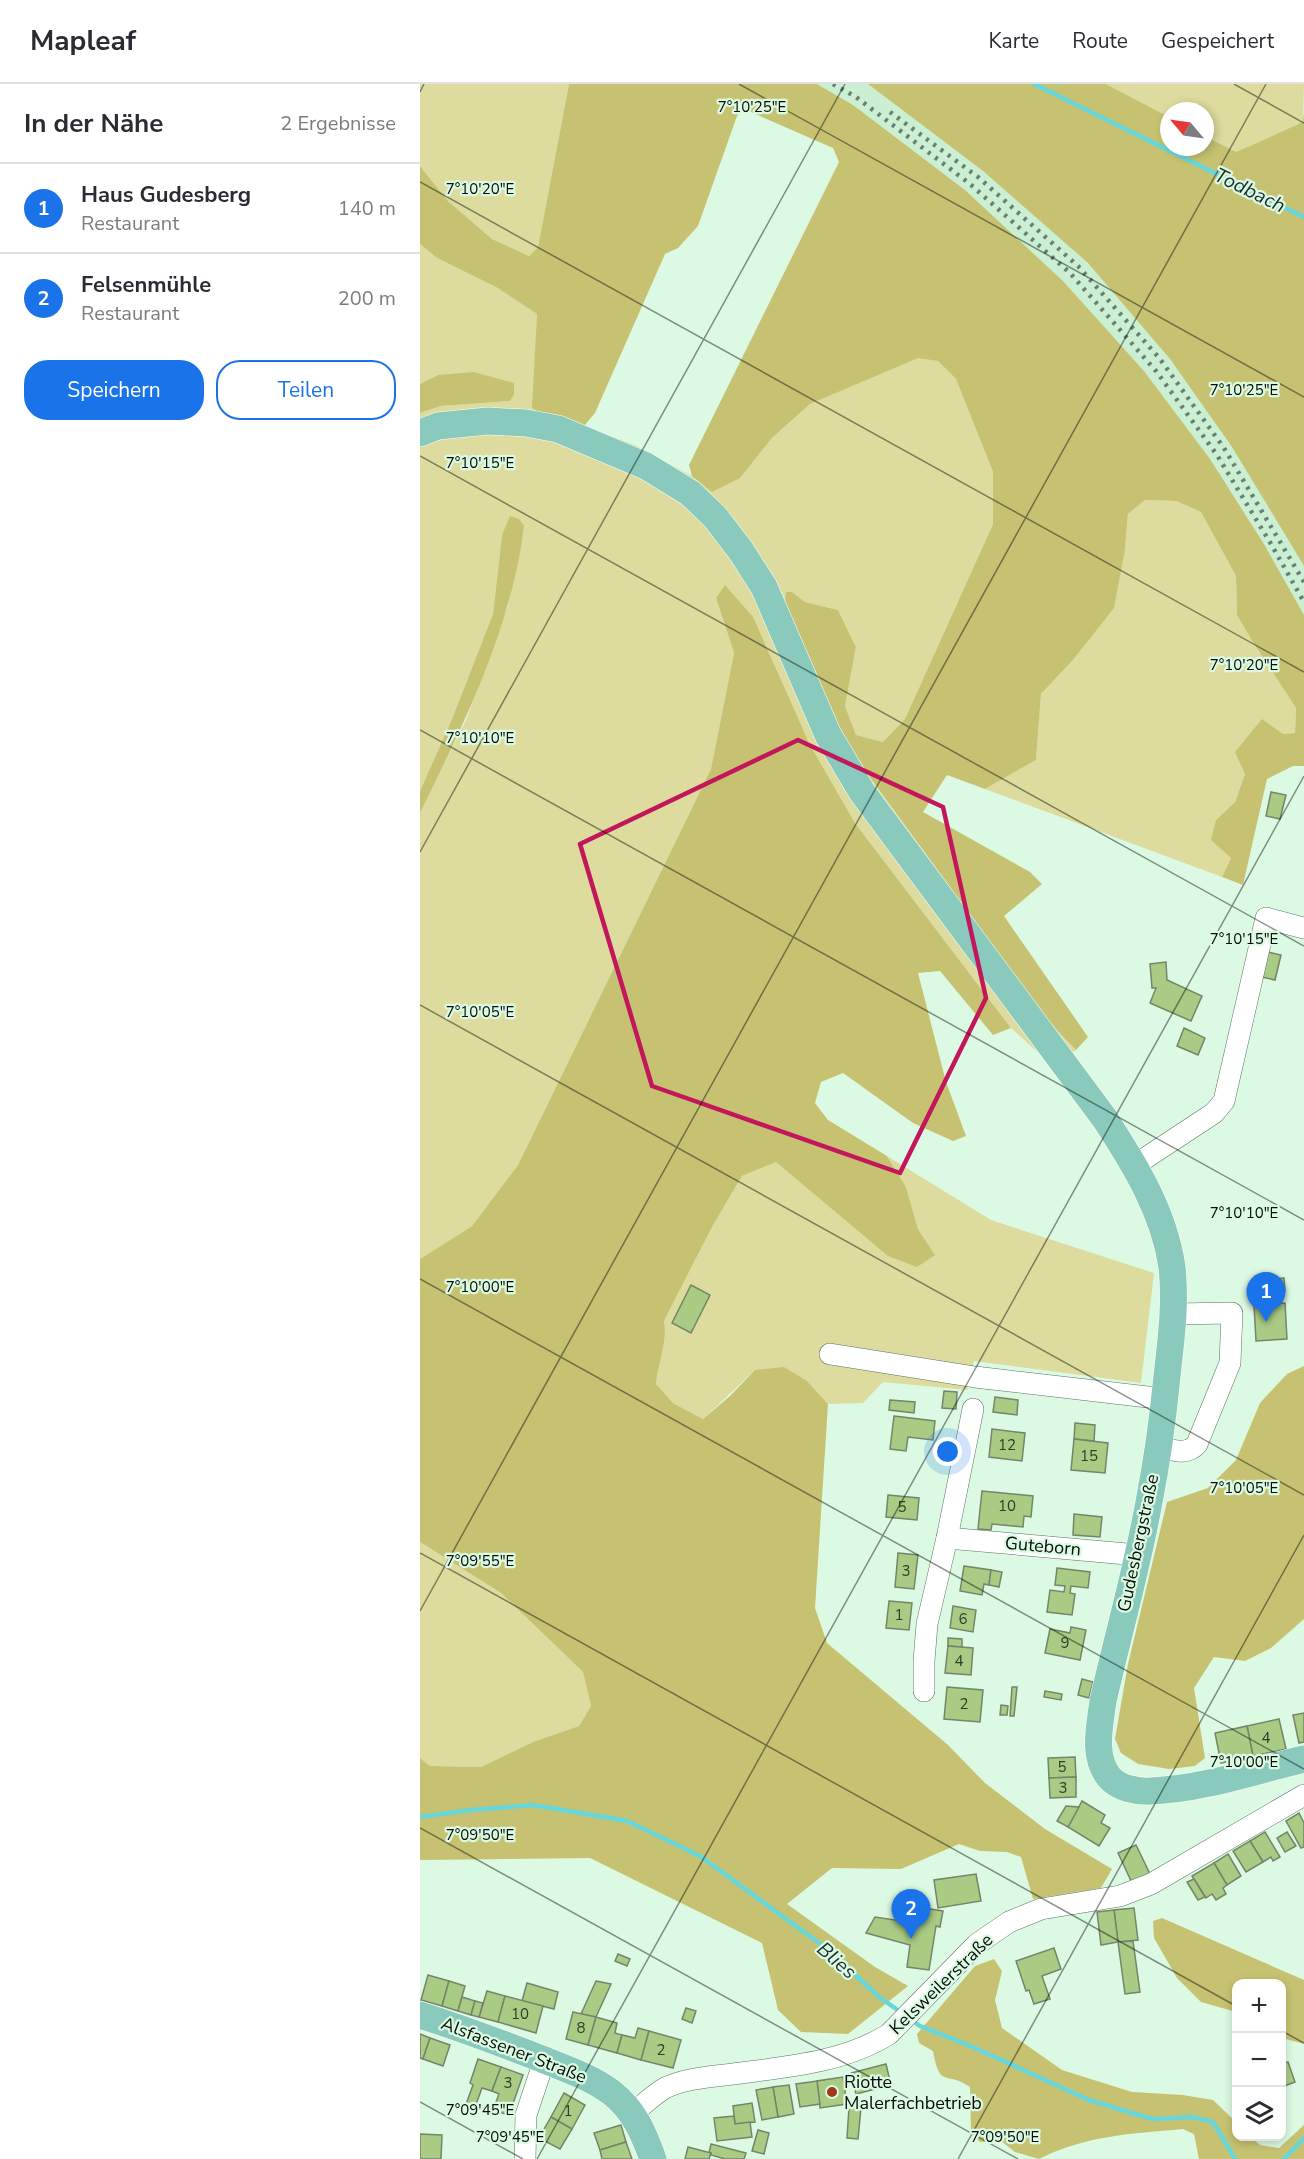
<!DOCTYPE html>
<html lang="de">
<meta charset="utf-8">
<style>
body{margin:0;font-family:"Nunito Sans",sans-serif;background:#f2f2f3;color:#2b2b33}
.controls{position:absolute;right:18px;bottom:18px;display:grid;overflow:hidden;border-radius:12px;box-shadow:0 3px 9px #0003}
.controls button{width:54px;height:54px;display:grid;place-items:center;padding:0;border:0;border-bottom:2px solid #e1e1e2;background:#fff;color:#2b2b33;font:30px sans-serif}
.compass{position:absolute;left:740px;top:18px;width:54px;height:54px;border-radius:50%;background:#fff;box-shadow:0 3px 9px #0003;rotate:299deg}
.you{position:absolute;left:528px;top:1368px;width:21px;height:21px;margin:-15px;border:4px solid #fff;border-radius:50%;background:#1a73e8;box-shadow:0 0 0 9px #1a73e833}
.badge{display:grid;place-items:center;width:39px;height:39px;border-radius:50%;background:#1a73e8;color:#fff;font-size:20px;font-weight:700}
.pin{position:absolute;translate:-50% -50px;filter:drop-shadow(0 2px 3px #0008)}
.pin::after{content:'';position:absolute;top:32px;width:21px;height:18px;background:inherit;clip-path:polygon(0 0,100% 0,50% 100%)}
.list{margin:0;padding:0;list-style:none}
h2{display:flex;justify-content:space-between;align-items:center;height:78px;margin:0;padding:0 24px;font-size:26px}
h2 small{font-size:20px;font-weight:400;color:#7c7c81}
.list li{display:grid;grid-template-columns:39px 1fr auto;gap:18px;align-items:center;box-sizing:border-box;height:90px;padding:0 24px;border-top:2px solid #e1e1e2}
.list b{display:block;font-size:22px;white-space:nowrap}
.list p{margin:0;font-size:20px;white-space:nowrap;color:#7c7c81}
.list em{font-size:20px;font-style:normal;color:#7c7c81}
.actions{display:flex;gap:12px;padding:18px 24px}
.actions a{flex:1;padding:14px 0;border:2px solid #1a73e8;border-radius:24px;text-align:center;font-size:21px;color:#1a73e8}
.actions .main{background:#1a73e8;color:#fff}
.icon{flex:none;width:33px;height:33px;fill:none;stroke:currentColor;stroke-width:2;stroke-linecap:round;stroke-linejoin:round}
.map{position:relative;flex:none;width:884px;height:2075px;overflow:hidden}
header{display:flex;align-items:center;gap:36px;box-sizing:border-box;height:84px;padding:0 30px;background:#fff;border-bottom:2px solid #e1e1e2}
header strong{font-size:28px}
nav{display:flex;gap:33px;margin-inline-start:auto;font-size:21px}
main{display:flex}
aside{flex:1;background:#fff}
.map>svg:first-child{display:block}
</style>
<header>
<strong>Mapleaf</strong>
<nav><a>Karte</a><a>Route</a><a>Gespeichert</a></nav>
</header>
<main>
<aside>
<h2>In der Nähe<small>2 Ergebnisse</small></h2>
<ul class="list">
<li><span class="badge">1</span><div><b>Haus Gudesberg</b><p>Restaurant</p></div><em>140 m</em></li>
<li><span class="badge">2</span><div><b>Felsenmühle</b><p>Restaurant</p></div><em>200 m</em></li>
</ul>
<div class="actions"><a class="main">Speichern</a><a>Teilen</a></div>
</aside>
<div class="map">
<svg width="884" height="2075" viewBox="0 0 884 2075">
<rect width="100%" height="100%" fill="#dcfae3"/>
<path fill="#caefd3" d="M397,0H448L563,87L668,179L750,275L812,363L884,482V531L844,460L790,375L724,287L643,197L545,106L433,21Z"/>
<g fill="#dddb9e">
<path d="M0,0H149L118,163L109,172L72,155L28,117L0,82Z"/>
<path d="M686,0H884L883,38L816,68L785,52V27H749V33Z"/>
<path d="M0,160L17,174L76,203L117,230L116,256L164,342L215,361L272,392L320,394L352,354L390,320L498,273L518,277L536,295L573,388V440L485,635L463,658L436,651L425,622L436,563L418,526L385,518L372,508L411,631L449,692L626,935L656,966L633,982L591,944L435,739L389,659L296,514L314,569L291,685L98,1081L52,1142L0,1175V729L46,636L88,522L104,443L91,432L82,451L73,530L32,635L0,707V329L21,322L90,317L94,311V299L18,291L0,300Z"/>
<path d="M725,416L756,417L781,428L816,492L817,531L831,555L876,624L875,649L863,650L825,690L815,718L796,736L811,774L802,793L565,705L616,676L621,610L652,577L705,465L708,430Z"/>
<path d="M467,1072L571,1136L734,1189L721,1299L554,1277L547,1306L463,1298L443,1319L408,1320L387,1297L335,1286L283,1335L253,1319L236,1300C238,1280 248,1257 244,1237L292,1143L322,1092L356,1078L412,1124L514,1170L498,1145L486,1103Z"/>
<path d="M0,1458L81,1509L163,1588L171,1622L159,1642L113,1658L61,1683L10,1682L0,1674Z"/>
</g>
<g fill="#c6c272">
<path d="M149,0H397L433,21L545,106L643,197L724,287L790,375L844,460L884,531V682H873L847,695L823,801L802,793L811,774L791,756L796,736L815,718L825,690L815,668L842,635L863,650L875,649L876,624L831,555L817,531L816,492L781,428L756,417L725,416L708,430L705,465L694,524L652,577L621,610L616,676L565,705L527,691L503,728L610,788L622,800L584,832L668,953L656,966L626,935L449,692L411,631L365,517L366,508H372L385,518L418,526L436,563L425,622L436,651L463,658L485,635L573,440V388L536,295L518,277L498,274L390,320L352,354L320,394L292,408L272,392L269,381L419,78L413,64L324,25L317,32L278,142L258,164L245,170L175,329L164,342L126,332L112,324L117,230L76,203L17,174L0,160V82L28,117L72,155L109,172L118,163Z"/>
<path d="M448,0H686L749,33V63H785V52L816,68L883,38L884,28V482L812,363L750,275L668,179L563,87Z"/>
<path d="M54,288L94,299V311L90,317L21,322L0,329V300L18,291Z"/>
<path d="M90,432L99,435L104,442C92,543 44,640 0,729V707L32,635L73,530L82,451Z"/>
<path d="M305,501L333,533L389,659L435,739L591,944L573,951L520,887L498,889L526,998L546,1052L533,1057L493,1039L423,989L401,998L395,1019L408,1036L467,1072L486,1103L498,1145L515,1171L497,1183L468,1172L356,1078L322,1092L292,1143L244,1237C248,1257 238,1280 236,1300L253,1319L283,1335L310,1312L335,1286L364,1283L387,1297L408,1320L395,1524L407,1559L528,1661L565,1699L625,1745L692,1785L681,1804L613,1815L601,1773L587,1768L560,1767L539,1760L481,1785L412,1784L367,1820L455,1883L488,1902L428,1950L381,1948L358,1926L342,1859L170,1774L0,1776V1674L10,1682L61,1683L113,1658L159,1642L171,1622L163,1588L81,1509L0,1458V1175L52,1142L98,1081L291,685L314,569L296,514Z"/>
<path d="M884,1282V1535L851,1564L825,1577L794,1573L774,1604L785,1674L775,1682L749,1685L718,1680L701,1669L695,1655L708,1580L747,1418L788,1404L816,1376L840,1319L867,1290Z"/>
<path d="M742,1834L884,1896V1960L862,1954V1900H816V1928L781,1918L757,1894L734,1854L733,1837Z"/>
<path d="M574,1875L582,1887L575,1916L582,1944L642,1986L712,2008L763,2011L793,2016L816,2038V2052L831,2053L840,2061L859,2064L884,2041V2075H779L774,2050L763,2045C710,2050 667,2051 619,2075L595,2068L581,2057L560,2058L551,2050L550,2003C526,1986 520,2006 513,1967L499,1959L497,1950L555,1882Z"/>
</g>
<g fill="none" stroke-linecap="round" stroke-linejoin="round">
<g stroke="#67d7db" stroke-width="4.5">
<path d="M614,0L884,133"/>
<path d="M0,1733L51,1726L114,1721L207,1737L280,1772L410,1867L459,1913L482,1929"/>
<path d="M491,1936L500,1942L553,1963L669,2016L732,2035L773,2033L793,2038L815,2075"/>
<path d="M864,2075L884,2054"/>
</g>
</g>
<g fill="#a9cb84" stroke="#768469" stroke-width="1.5">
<path d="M851,708L866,711L860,735L846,732Z"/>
<path d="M843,867L861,871L855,896L837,892Z"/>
<path d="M746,878L747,896L782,912L771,937L730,919L736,904H732L730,880Z"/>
<path d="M764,944L785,954L778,971L757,962Z"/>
<path d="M864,1194L865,1207L853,1208V1195Z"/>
<path d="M271,1201L290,1211L271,1249L252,1239Z"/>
<path d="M865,1219L867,1255L836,1257L834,1221Z"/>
<path d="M524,1307L537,1308L536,1325L522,1324Z"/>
<path d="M575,1313L598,1316L597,1331L573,1328Z"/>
<path d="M470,1316L495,1318L494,1329L469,1326Z"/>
<path d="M474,1332L515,1337L513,1356L488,1353L486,1367L470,1365Z"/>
<path d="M655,1339L675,1341L674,1357L654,1355Z"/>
<path d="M572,1345L605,1349L602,1377L569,1373Z"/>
<path d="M654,1355L688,1359L685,1389L651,1386Z"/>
<path d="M562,1407L613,1412L611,1433L604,1432L603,1443L572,1440L571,1446L558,1445Z"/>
<path d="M468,1411L499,1414L497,1436L466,1433Z"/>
<path d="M654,1430L682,1433L680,1453L653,1451Z"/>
<path d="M478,1469L498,1471L494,1505L475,1503Z"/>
<path d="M544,1482L571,1486L569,1501L564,1500L562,1511L540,1507Z"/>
<path d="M637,1484L670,1488L668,1504L651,1502L650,1509L655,1510L652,1531L627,1528L630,1506L644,1508L645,1502L635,1501Z"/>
<path d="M571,1486L582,1488L579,1503L569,1501Z"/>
<path d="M469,1517L492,1519L489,1546L466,1544Z"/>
<path d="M533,1522L556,1526L553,1548L530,1544Z"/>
<path d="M651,1543L666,1546L660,1576L625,1569L630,1545L650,1549Z"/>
<path d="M528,1554L542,1555V1563L528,1562Z"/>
<path d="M528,1562L553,1564L551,1591L525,1589Z"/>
<path d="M662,1595L673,1598L669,1614L658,1611Z"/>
<path d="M527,1603L563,1606L560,1638L524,1635Z"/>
<path d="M592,1603H597L594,1632H590Z"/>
<path d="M625,1607L642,1610L641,1616L624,1613Z"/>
<path d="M581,1621L588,1622L587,1631H580Z"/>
<path d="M884,1629V1658L879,1659L873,1631Z"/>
<path d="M859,1635L866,1665L833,1672L827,1642Z"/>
<path d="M827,1642L833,1672L801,1679L795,1649Z"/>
<path d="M655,1673L656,1693L629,1694L628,1674Z"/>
<path d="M656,1693V1713L630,1714L629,1694Z"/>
<path d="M662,1717L685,1731L681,1739L690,1744L679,1762L648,1743Z"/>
<path d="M646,1722L659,1723L648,1743L637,1737Z"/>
<path d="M879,1729L884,1739V1763L881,1764L866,1737Z"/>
<path d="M845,1748L860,1773L853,1777L851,1773L843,1778L830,1757Z"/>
<path d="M867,1748L876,1762L865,1768L857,1754Z"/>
<path d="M830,1757L843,1778L826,1788L813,1767Z"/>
<path d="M716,1761L730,1790L712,1799L698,1769Z"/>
<path d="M808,1770L821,1792L807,1801L794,1779Z"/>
<path d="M794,1779L807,1801L803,1804L806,1810L796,1816L792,1810L786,1814L772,1792Z"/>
<path d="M556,1790L561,1817L518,1824L514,1796Z"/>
<path d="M774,1795L785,1813L778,1816L767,1798Z"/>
<path d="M490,1822L523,1827L520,1843L516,1842L509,1886L487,1883L490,1861L446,1849L455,1833L488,1838Z"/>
<path d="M714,1824L718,1856L698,1858L694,1826Z"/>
<path d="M694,1826L698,1858L681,1861L677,1828Z"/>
<path d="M713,1857L720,1908L705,1910L698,1858Z"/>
<path d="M634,1864L641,1885L622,1892L630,1915L614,1920L609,1906L606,1907L596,1877Z"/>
<path d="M198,1870L210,1875L207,1882L195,1877Z"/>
<path d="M8,1891L29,1897L22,1922L1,1916Z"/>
<path d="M29,1897L45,1902L38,1927L22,1922Z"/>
<path d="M176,1897L191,1900L176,1933L161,1930Z"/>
<path d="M107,1899L138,1908L134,1925L102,1917Z"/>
<path d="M67,1907L85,1912L78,1938L59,1933Z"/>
<path d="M85,1912L123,1922L116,1949L78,1938Z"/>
<path d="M42,1913L55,1917L51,1931L38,1927Z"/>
<path d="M55,1917L63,1919L59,1933L51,1931Z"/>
<path d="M266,1924L276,1927L272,1939L262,1935Z"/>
<path d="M153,1928L176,1933L168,1961L146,1955Z"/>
<path d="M176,1933L197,1939L195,1949L202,1951L197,1969L168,1961Z"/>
<path d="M218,1944L229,1947L221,1976L197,1969L202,1951L215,1954Z"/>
<path d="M229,1947L261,1956L253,1984L221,1976Z"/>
<path d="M0,1950L10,1954L3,1975L0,1974Z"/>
<path d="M10,1954L30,1961L23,1982L3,1975Z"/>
<path d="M58,1975L81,1983L72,2007L62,2004L54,2026L45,2023L53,2001L50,1999Z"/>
<path d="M868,1978L875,1998L862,2003V1980Z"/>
<path d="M466,1980L471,2001L436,2010L431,1989Z"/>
<path d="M81,1983L103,1991L89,2031L73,2026L79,2010L72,2007Z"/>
<path d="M423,1993L427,2020L400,2024L397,1997Z"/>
<path d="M397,1997L400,2020L380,2023L376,2000Z"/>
<path d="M369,2001L374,2030L358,2033L353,2003Z"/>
<path d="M353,2003L358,2033L342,2036L336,2006Z"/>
<path d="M144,2009L165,2021L152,2045L131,2033Z"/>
<path d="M332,2019L335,2038L315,2040L313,2022Z"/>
<path d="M429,2023L441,2024L438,2055L427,2054Z"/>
<path d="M314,2032L315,2040L330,2038L332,2053L297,2057L294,2034Z"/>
<path d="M131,2033L152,2045L140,2065L119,2054Z"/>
<path d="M201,2041L206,2058L180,2066L174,2049Z"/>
<path d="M338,2046L349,2049L344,2070L332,2067Z"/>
<path d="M0,2050L22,2051L21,2075H0Z"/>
<path d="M206,2058L212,2075H182L180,2066Z"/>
<path d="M291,2060L326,2069L324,2075H305L291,2071V2069H289Z"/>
<path d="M268,2063L291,2069L289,2075H265Z"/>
</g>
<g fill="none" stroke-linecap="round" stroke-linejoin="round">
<g stroke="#597460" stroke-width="22">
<g id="minor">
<path d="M715,1081L794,1029L804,1017L846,834L884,844"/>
<path d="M410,1270L555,1293L745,1315"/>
<path d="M738,1363C752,1366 767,1372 777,1360L810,1279L812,1229L754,1230"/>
<path d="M527,1454L718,1471"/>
<path d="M504,1607V1577L507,1540L527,1454L553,1325"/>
<path d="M212,2030C223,2021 233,2011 245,2004C266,1994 290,1993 313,1990C365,1983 423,1979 469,1950L557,1860L589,1838L621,1825L700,1812L731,1800L884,1711"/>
<path d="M105,2075L106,2031L124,1977"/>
</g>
</g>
<g stroke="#fff" stroke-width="28">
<g id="major">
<path d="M0,349L18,342L68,337L106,339L138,345L226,382L270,409L295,433L321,467L344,503L408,651L442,708L685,1035C715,1081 744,1128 752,1183C756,1220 751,1256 747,1292C743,1334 737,1377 729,1418C717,1485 698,1551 683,1617C680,1641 672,1672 689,1693C698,1704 717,1708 731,1707C782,1705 834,1687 884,1675"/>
<path d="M0,1931C41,1944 81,1959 122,1975C146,1985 171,1993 192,2009C214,2026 224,2050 233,2075"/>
</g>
</g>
<use href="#minor" stroke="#fff" stroke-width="21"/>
<use href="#major" stroke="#89cabc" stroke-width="27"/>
<g stroke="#6b7e70" stroke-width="4.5" stroke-dasharray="3 6" stroke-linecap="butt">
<path d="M413,0L436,13L550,100L650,189L736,287L797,371L851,460L884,518"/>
<path d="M470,28L558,93L658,182L740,275L804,364L884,498"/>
</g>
</g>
<path fill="none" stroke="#c2185b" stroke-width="4.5" stroke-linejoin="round" d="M378,656L523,723L566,914L480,1089L232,1002L160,760Z"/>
<path fill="none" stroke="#050e07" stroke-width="1.5" stroke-opacity="0.45" d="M319,0L884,313M814,0L884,39M0,8L4,0M0,98L884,588M0,372L884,862M0,646L884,1136M0,768L425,0M0,921L884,1411M0,1195L884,1685M0,1469L816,1922M0,1527L846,0M0,1744L598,2075M862,1947L884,1959M0,2018L103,2075M117,2075L884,692M538,2075L884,1451"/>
<circle fill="#a03918" stroke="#dcfae3" stroke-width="2" cx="412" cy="2008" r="6"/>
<g text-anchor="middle" stroke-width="4.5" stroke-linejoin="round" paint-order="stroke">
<g font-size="15" fill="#2e3d26">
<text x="587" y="1366">12</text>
<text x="669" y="1377">15</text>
<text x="587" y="1427">10</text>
<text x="482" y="1428">5</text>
<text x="486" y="1492">3</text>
<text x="479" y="1536">1</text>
<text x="543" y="1540">6</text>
<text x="645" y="1564">9</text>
<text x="539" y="1582">4</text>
<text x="544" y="1625">2</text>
<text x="846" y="1659">4</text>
<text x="642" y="1688">5</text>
<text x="643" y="1709">3</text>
<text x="100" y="1935">10</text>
<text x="161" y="1949">8</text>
<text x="241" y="1971">2</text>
<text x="88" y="2004">3</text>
<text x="148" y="2032">1</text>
</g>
<g font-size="18" fill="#050e07" stroke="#dcfae3">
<text transform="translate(718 1459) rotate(-78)" y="6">Gudesbergstraße</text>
<text transform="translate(623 1462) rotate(5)" y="6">Guteborn</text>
<text transform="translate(521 1900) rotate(-44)" y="6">Kelsweilerstraße</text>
<text transform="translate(94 1966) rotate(21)" y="6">Alsfassener Straße</text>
</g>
<g font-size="18" fill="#050e07" stroke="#dcfae3" text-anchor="start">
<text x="424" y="2004">Riotte<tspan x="424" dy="21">Malerfachbetrieb</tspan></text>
</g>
<g font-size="20" font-style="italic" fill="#192e2e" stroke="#dcfae3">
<text transform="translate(830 106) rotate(26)" y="7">Todbach</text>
<text transform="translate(417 1876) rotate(41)" y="7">Blies</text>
</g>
</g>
<g font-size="15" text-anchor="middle" fill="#050e07" stroke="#dcfae3" stroke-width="4.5" stroke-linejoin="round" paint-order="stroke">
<text x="332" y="28">7°10'25"E</text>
<text x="60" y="110">7°10'20"E</text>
<text x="824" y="311">7°10'25"E</text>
<text x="60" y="384">7°10'15"E</text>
<text x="824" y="586">7°10'20"E</text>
<text x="60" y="659">7°10'10"E</text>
<text x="824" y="860">7°10'15"E</text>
<text x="60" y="933">7°10'05"E</text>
<text x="824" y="1134">7°10'10"E</text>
<text x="60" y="1208">7°10'00"E</text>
<text x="824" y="1409">7°10'05"E</text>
<text x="60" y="1482">7°09'55"E</text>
<text x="824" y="1683">7°10'00"E</text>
<text x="60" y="1756">7°09'50"E</text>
<text x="60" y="2031">7°09'45"E</text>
<text x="90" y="2058">7°09'45"E</text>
<text x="585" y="2058">7°09'50"E</text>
</g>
</svg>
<div class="controls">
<button>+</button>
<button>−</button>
<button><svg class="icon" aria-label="layers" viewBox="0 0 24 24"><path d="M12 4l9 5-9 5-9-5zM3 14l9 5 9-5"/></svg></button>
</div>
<svg class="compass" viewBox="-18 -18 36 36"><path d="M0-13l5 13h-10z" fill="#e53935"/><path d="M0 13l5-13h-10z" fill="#7c7c81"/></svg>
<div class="you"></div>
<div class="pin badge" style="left:846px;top:1238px">1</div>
<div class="pin badge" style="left:491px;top:1855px">2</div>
</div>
</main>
